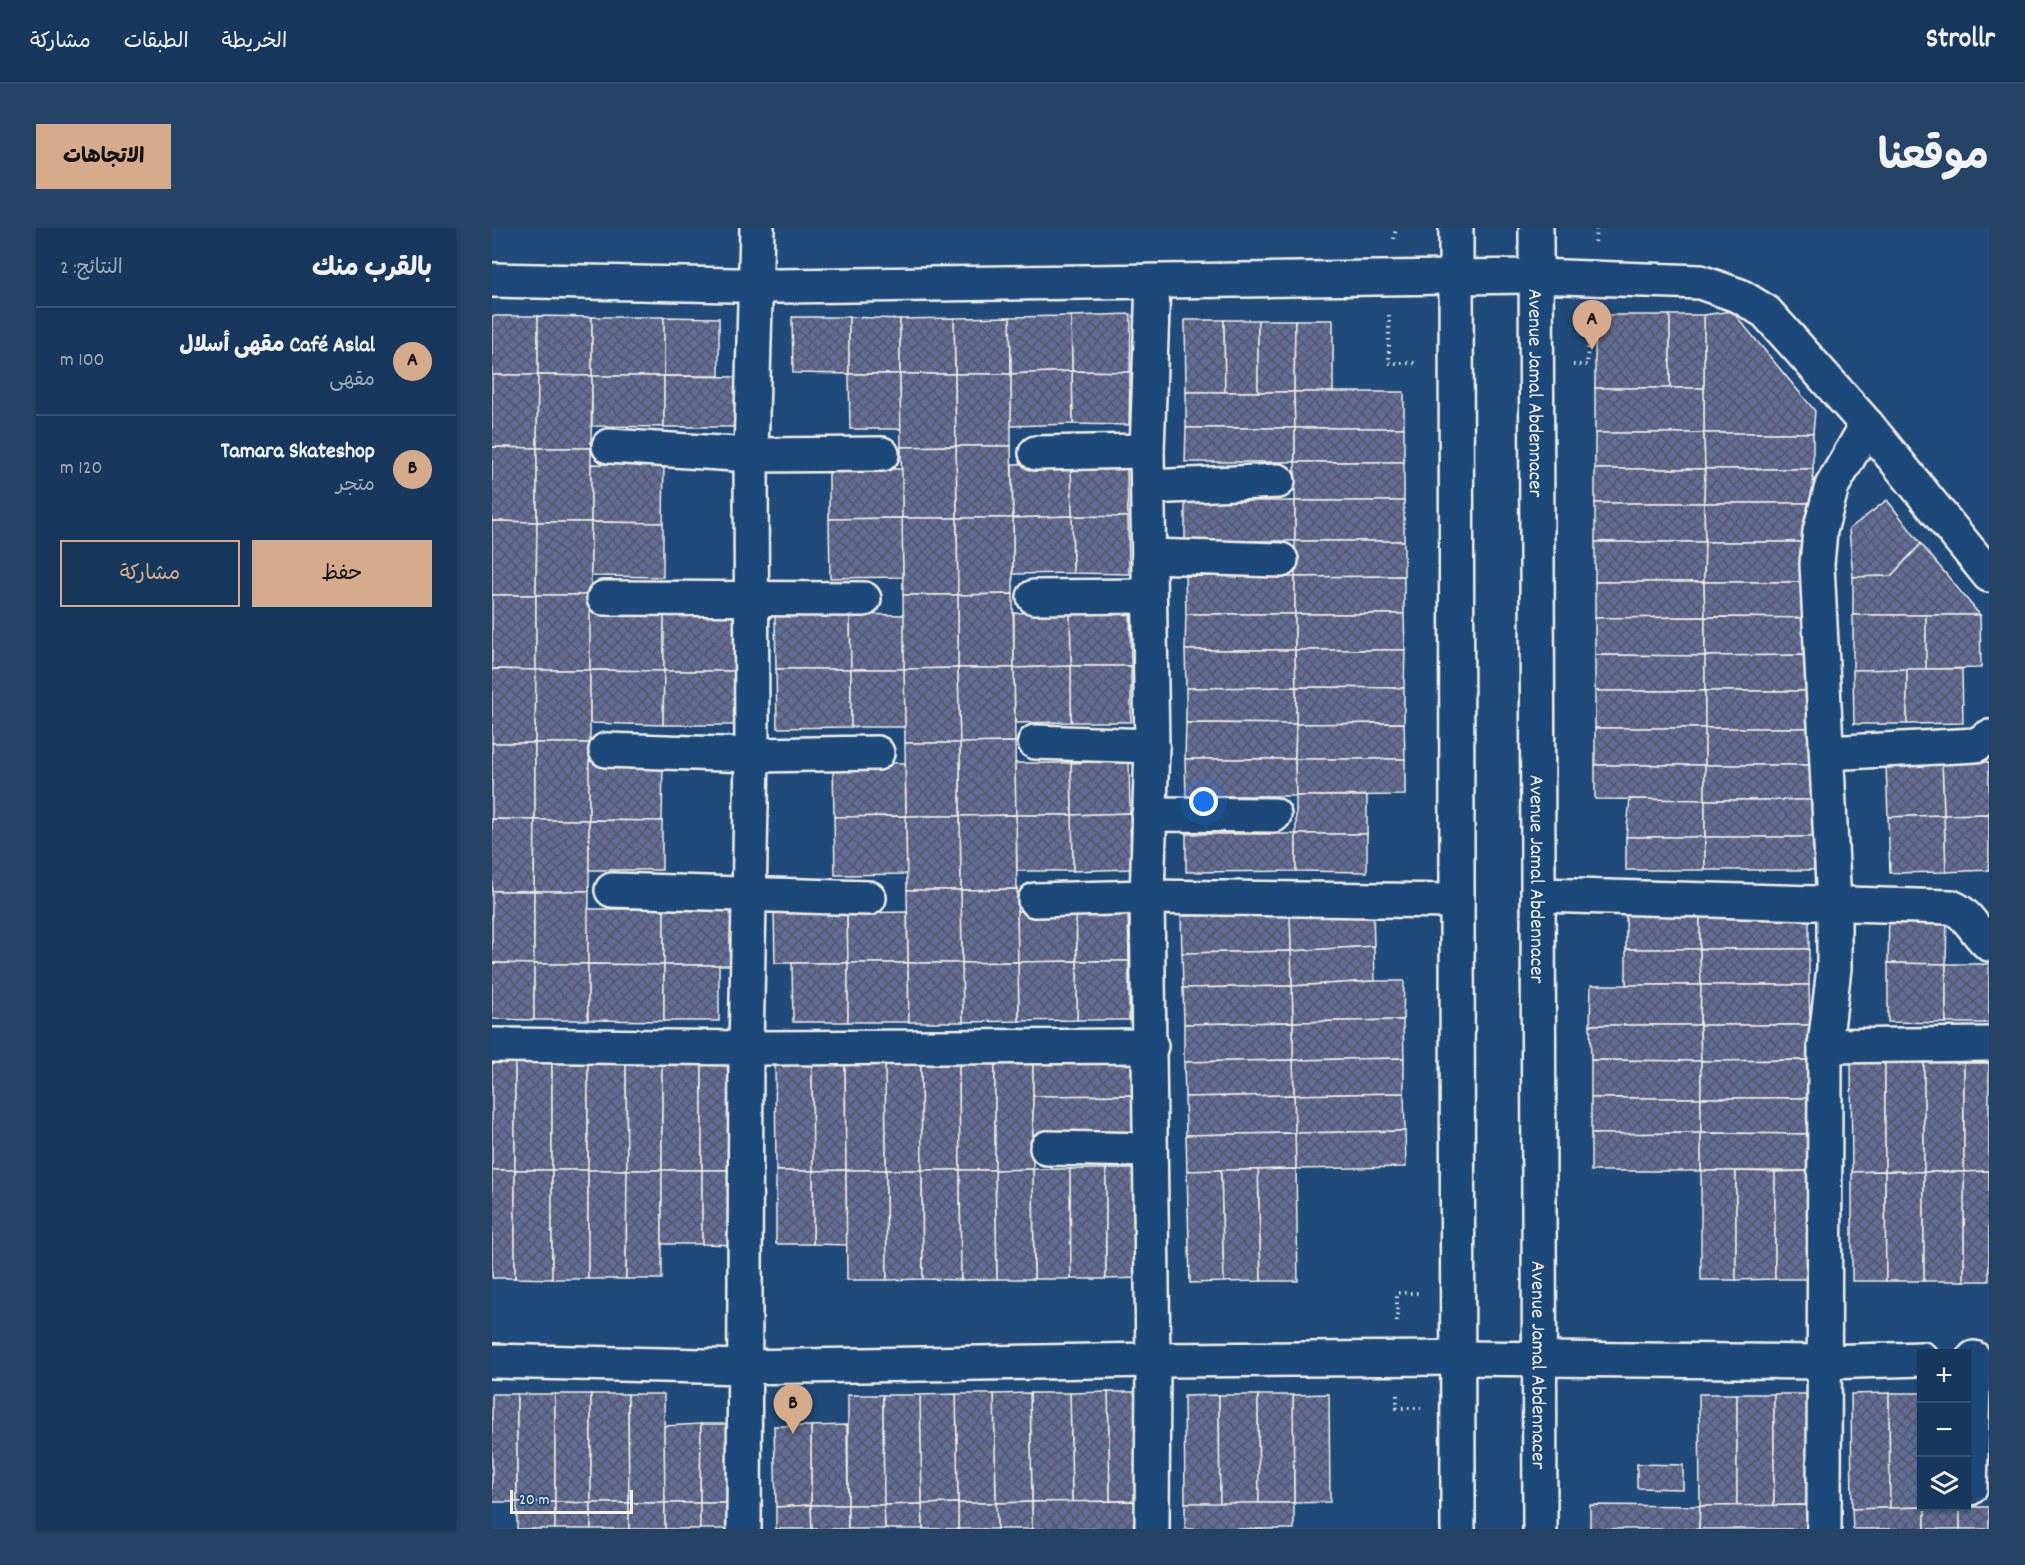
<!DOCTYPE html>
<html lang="ar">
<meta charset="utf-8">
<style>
body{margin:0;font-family:Dekko,"Playpen Sans Arabic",sans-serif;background:#244365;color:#f1f3f6;direction:rtl}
.controls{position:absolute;right:18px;bottom:18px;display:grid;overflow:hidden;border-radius:0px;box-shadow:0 2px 4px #0004}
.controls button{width:54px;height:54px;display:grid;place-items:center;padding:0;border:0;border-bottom:2px solid #365272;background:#17385c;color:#f1f3f6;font:30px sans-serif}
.scale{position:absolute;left:18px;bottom:15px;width:123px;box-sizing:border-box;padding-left:6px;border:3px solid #f4f1e8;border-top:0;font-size:16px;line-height:21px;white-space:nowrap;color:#f4f1e8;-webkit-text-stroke:4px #1f4a7a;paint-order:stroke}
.you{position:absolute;left:712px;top:574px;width:21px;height:21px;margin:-15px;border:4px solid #fff;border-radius:50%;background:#1a73e8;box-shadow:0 0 0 9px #1a73e833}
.badge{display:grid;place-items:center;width:39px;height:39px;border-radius:50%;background:#d6ab8b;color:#111;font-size:20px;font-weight:700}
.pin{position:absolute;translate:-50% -50px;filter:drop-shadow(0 2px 3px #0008)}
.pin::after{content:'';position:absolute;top:32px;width:21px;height:18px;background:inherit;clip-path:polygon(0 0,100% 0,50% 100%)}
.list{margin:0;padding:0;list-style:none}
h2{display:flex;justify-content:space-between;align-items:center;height:78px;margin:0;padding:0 24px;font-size:26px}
h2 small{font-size:20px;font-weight:400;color:#9eacbb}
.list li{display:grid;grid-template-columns:39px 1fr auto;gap:18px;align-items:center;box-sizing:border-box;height:108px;padding:0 24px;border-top:2px solid #365272}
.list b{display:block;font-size:22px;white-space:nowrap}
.list p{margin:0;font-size:20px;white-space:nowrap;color:#9eacbb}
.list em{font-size:20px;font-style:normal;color:#9eacbb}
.actions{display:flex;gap:12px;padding:18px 24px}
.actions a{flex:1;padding:14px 0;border:2px solid #d6ab8b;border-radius:0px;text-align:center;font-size:21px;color:#d6ab8b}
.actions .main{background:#d6ab8b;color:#111}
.icon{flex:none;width:33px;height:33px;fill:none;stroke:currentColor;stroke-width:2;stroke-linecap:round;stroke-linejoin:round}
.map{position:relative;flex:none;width:1497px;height:1301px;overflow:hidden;direction:ltr;border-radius:0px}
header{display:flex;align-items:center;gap:36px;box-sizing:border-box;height:84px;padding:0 30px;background:#17385c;border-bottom:2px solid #365272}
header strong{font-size:28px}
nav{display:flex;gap:33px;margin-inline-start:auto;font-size:21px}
.intro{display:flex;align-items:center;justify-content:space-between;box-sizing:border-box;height:144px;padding:0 36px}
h1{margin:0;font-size:42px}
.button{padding:15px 27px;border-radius:0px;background:#d6ab8b;color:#111;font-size:21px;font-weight:700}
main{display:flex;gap:36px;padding:0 36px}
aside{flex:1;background:#17385c;border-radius:0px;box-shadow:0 2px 4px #0004}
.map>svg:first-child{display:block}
</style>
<header>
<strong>Strollr</strong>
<nav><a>الخريطة</a><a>الطبقات</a><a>مشاركة</a></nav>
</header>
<div class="intro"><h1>موقعنا</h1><a class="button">الاتجاهات</a></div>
<main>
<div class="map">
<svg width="1497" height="1301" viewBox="0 0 1497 1301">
<defs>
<pattern id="building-cross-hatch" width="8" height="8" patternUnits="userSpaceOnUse" patternTransform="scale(1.5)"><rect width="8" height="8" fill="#626d97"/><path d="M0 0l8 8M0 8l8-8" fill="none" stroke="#54596a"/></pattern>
</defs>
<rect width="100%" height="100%" fill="#1f4a7a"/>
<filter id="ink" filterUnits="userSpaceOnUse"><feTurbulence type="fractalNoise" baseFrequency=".0167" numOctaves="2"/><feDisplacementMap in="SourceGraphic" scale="12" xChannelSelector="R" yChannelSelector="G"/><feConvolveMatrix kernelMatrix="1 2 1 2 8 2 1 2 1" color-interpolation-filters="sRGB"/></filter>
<g filter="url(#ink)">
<g fill="url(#building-cross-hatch)" stroke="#f4f1e8" stroke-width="1.5">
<path d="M1240,83L1323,183L1321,205H1212V87Z"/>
<path d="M639,86L638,144L580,143L579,88Z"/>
<rect x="1103" y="87" width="75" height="73"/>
<rect x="1178" y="87" width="34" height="73"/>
<rect x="0" y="88" width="46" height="59"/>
<path d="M46,88L100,89V148L46,147Z"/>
<path d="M579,88L580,143L519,146L518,89Z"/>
<rect x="100" y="89" width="72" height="59"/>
<path d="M172,89L227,90V148H172Z"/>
<path d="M300,89H357V146L301,145Z"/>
<path d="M357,89L408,91V146H357Z"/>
<path d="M518,89L519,146H463L462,90Z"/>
<path d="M462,90L463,146H408V91Z"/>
<path d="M693,92H732L733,164H694Z"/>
<path d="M732,92H766V164H733Z"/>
<path d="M766,92H803L802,164H766Z"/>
<path d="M803,92H841V164H802Z"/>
<path d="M580,143L638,144L637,197L581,196Z"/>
<path d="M580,143L581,196L519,198V146Z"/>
<path d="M357,146H408L409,201H358Z"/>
<path d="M408,146H463L464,218L409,219Z"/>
<path d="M463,146H519V218H464Z"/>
<path d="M0,147H46L45,220L0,219Z"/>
<path d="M46,147L100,148L99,220H45Z"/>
<path d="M100,148H172V199L100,198Z"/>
<path d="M172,148L246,149V199H172Z"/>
<rect x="1103" y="160" width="109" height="45"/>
<path d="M694,164H802L803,200H694Z"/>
<path d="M802,164H912V200H803Z"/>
<path d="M694,200H803V234H693Z"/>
<rect x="803" y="200" width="109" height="34"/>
<path d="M1103,205H1212L1213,241H1103Z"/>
<path d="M1212,205H1321V241H1213Z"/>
<path d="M464,218H519L521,290H465Z"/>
<path d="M464,218L465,290H410L409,219Z"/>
<path d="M0,219L45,220V294L0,293Z"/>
<rect x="45" y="220" width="54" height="74"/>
<rect x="803" y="234" width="109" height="39"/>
<path d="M579,235L635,236L636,289L580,288Z"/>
<path d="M579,235L580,288L521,290L520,236Z"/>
<path d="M99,236L172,237L171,295L99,294Z"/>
<path d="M337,241H410V290L337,291Z"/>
<path d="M1103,241H1213L1212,275H1103Z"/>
<path d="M1213,241H1321L1322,275H1212Z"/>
<path d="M1395,272L1429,316L1399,348L1361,349L1357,301Z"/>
<rect x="693" y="273" width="110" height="40"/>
<rect x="803" y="273" width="109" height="40"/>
<path d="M1103,275H1212L1213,314H1103Z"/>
<path d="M1212,275H1322L1321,314H1213Z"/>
<path d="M580,288L636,289L637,346L581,345Z"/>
<path d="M580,288L581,345L521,346V290Z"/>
<path d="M410,290H465L466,367H411Z"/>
<path d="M410,290L411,349L338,350L337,291Z"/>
<path d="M465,290H521V366L466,367Z"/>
<path d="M0,293L45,294L44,367H0Z"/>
<path d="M45,294H99V367H44Z"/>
<path d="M99,294L171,295V349L99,348Z"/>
<path d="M803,313H912V348L803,349Z"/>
<path d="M1103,314H1213L1212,354H1103Z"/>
<path d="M1213,314H1321L1322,354H1212Z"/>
<path d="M1429,316L1488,387H1361V349L1399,348Z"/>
<path d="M693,348L803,349V386H694Z"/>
<path d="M912,348V386H803V349Z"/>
<path d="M1103,354H1212L1213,389L1103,390Z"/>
<path d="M1212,354H1322V390L1213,389Z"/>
<path d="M521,366L522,440H466V367Z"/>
<path d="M0,367H44V442L0,441Z"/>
<path d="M44,367H99L98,442H44Z"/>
<path d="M411,367H466V440L412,441Z"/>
<path d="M98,384H172V443L98,442Z"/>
<path d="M172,384L247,385L246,443H172Z"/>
<path d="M578,384H638L639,438H579Z"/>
<path d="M578,384L579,438L522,440V385Z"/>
<path d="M358,386L359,441H284L283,388Z"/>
<path d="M358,386L412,387V441H359Z"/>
<path d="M694,386H803V422H693Z"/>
<path d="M803,386H912L913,422H803Z"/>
<path d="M1361,387H1434V441L1361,442Z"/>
<path d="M1434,387H1488L1489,440L1434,441Z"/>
<path d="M1213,389V428L1103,427V390Z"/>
<path d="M1213,389L1322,390V427L1213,428Z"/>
<path d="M693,422H803L804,459L694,460Z"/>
<path d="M803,422H913L912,460L804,459Z"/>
<path d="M1103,427L1213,428V463H1103Z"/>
<path d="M1322,427V463H1213V428Z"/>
<rect x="579" y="438" width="60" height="56"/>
<path d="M579,438V494L523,495L522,440Z"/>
<path d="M466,440L468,515H413L412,441Z"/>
<path d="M466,440H522L523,514L468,515Z"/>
<path d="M0,441L44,442L43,515H0Z"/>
<path d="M284,441H359V499L285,500Z"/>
<path d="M359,441H412L413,499H359Z"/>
<path d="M1415,441V496H1362L1361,442Z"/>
<path d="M1415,441H1470L1471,495L1415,496Z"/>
<path d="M44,442H98V515H43Z"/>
<path d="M98,442L172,443L171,497L98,495Z"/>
<path d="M172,443H246V497H171Z"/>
<path d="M804,459L912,460V495L804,496Z"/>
<path d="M804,459V496L694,495V460Z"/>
<rect x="1103" y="463" width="110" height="37"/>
<rect x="1213" y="463" width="109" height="37"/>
<path d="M694,495L804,496L803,531H693Z"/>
<path d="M912,495L913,531H803L804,496Z"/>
<rect x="1103" y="500" width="110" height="37"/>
<rect x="1213" y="500" width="109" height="37"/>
<path d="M523,514L524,587L468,588V515Z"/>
<path d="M0,515H43V592L0,591Z"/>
<path d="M43,515H98L97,592H43Z"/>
<path d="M413,515H468V588H414Z"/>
<path d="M693,531H803L804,568H694Z"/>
<path d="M803,531H913V567L804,568Z"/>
<path d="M637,532L638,585L580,587L579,535Z"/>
<path d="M97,533L171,534L170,593L97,592Z"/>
<path d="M1497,534V586L1452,587L1450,535Z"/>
<path d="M341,535H413L414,588L342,589Z"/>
<path d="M523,535H579L580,587H524Z"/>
<path d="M1450,535L1452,587L1396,589L1394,538Z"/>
<path d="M1103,537H1213V572L1103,571Z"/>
<rect x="1213" y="537" width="109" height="35"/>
<rect x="804" y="568" width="71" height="38"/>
<path d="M1138,571L1213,572V609H1134Z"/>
<rect x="1213" y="572" width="109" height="37"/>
<path d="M638,585L639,641L581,643L580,587Z"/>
<path d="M1497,586V642L1454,644L1452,587Z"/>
<path d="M524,587H580L581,643H525Z"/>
<path d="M524,587L525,661L469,662L468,588Z"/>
<path d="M1452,587L1454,644L1398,645L1396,589Z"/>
<path d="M414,588L415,646L343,647L342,589Z"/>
<path d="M414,588H468L469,662H415Z"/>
<path d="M0,591L43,592L42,663H0Z"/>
<path d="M43,592H97V663H42Z"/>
<path d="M97,592L170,593V642H97Z"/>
<path d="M694,606H804V643L694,644Z"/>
<path d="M804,606H875V644L804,643Z"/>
<rect x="1134" y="609" width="79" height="33"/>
<path d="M1213,609H1322L1323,642H1213Z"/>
<path d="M525,661L526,734L470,735L469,662Z"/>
<path d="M415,662H469L470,735H416Z"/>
<path d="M0,663H42V736L0,735Z"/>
<path d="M42,663H97L96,736H42Z"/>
<path d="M96,681H172V737L96,736Z"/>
<path d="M172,681L245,682V737H172Z"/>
<path d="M636,682L637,733H585L584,683Z"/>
<path d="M881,682L882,718L799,723L798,686Z"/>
<path d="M525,683H584L585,733L526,734Z"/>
<path d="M1397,683L1455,684L1454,736L1396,735Z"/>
<path d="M282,684L355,685L356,735H283Z"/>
<path d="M415,684L416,735H356L355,685Z"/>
<rect x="1134" y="685" width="74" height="36"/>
<rect x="1208" y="685" width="109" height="36"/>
<path d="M798,686L799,723L690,725L689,688Z"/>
<path d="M882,718L883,753L800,758L799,723Z"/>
<path d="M1134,721H1208L1209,757H1134Z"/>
<path d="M1208,721H1317V757H1209Z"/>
<path d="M799,723L800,758L691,760L690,725Z"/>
<rect x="585" y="733" width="52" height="59"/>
<path d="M585,733V792L527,793L526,734Z"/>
<path d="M526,734L527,793L471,794L470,735Z"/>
<path d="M0,735L42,736V792L0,791Z"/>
<path d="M300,735H356V794H301Z"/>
<path d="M356,735H416L417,794H356Z"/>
<path d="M416,735H470L471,794H417Z"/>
<path d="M1396,735L1454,736V795L1396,794Z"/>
<rect x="42" y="736" width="54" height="56"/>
<path d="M96,736L172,737V793L96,792Z"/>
<rect x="1454" y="736" width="43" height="59"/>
<rect x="172" y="737" width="55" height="56"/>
<path d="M883,753H912L911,792L801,794L800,758Z"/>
<path d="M1099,757H1209L1208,797H1098Z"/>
<path d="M1209,757H1317L1318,797H1208Z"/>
<path d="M800,758L801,794L692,796L691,760Z"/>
<path d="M911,792L912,830L801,832V794Z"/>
<path d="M801,794V832L692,834V796Z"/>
<path d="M1098,797H1208L1209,833L1099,832Z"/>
<path d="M1208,797H1318L1317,832L1209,833Z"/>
<path d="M912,830V865L802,867L801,832Z"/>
<rect x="0" y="832" width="23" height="110"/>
<path d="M23,832L60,833V942H23Z"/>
<path d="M801,832L802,867L693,869L692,834Z"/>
<path d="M1099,832L1209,833V870H1099Z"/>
<path d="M1317,832L1318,870H1209V833Z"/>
<rect x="60" y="833" width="36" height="109"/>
<path d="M96,833H134L135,942H96Z"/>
<path d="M134,833H170V942H135Z"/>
<rect x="170" y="833" width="40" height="109"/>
<path d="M210,833H245L244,942H210Z"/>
<path d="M429,833L430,942H394L393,834Z"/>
<path d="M429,833H467L468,942H430Z"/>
<path d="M467,833H503V942H468Z"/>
<path d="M503,833H541V941L503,942Z"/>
<path d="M541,833H650L649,867L541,868Z"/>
<path d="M283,834H320L321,943H284Z"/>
<path d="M320,834H353L354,942L321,943Z"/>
<path d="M353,834H393L394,942H354Z"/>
<path d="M1359,834L1393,835V943L1360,944Z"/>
<path d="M1432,834V944L1393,943V835Z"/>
<path d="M1432,834L1472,835V944H1432Z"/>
<path d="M1472,835H1497V943L1472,944Z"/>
<path d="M912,865L913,903L803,905L802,867Z"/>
<path d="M649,867L650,906L541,907V868Z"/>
<path d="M802,867L803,905L694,907L693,869Z"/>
<path d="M1099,870H1209V905L1099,906Z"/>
<path d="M1209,870H1318V906L1209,905Z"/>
<path d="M913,903L914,939L804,941L803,905Z"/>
<path d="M803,905L804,941L695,943L694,907Z"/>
<path d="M1209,905L1318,906V943H1209Z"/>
<path d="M1209,905V943H1099V906Z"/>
<path d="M541,941H578L579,1051H542Z"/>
<path d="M541,941L542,1051H505L503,942Z"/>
<path d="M578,941H614V1051H579Z"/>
<path d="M614,941H650L651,1050L614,1051Z"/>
<path d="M804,941L806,1053H769L766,942Z"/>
<rect x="0" y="942" width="23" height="108"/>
<path d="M23,942H60V1051L23,1050Z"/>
<rect x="60" y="942" width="36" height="109"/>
<path d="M96,942H135L134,1051H96Z"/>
<path d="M135,942H170V1051H134Z"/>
<rect x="170" y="942" width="40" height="74"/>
<path d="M210,942H244V1017L210,1016Z"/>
<path d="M354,942L355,1017L321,1016V943Z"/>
<path d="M354,942H394L395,1052H355Z"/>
<path d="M394,942H430L431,1051L395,1052Z"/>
<path d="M430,942H468L469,1052L431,1051Z"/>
<path d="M468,942H503L505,1051L469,1052Z"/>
<path d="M729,942L732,1054L698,1055L695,943Z"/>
<path d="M729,942H766L769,1053L732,1054Z"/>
<rect x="284" y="943" width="37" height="73"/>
<rect x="1209" y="943" width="35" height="109"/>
<path d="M1244,943L1283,944V1051L1244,1052Z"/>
<path d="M1318,943V1051H1283V944Z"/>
<path d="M1393,943L1394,1053H1360V944Z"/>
<path d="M1393,943L1432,944V1053H1394Z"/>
<path d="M1497,943V1053H1472V944Z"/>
<rect x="1432" y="944" width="40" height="109"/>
<path d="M616,1164H650L652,1273H618Z"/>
<path d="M616,1164L618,1273L580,1274L578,1165Z"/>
<path d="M538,1165H578L580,1274H540Z"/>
<path d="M538,1165L540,1274L504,1275L502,1166Z"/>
<path d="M1397,1165L1398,1280L1360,1281L1359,1166Z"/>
<path d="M1397,1165H1430V1278L1433,1279L1398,1280Z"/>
<rect x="0" y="1166" width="25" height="108"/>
<rect x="25" y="1166" width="38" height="108"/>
<path d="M63,1166H99V1275L63,1274Z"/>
<path d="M99,1166H136L137,1275H99Z"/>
<path d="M136,1166H172L173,1275H137Z"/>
<path d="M464,1166H502L504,1275H466Z"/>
<path d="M464,1166L466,1275L430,1276L428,1167Z"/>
<path d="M837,1166L838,1274L802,1275L801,1167Z"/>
<path d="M1207,1166H1245V1278H1208Z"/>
<rect x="1245" y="1166" width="37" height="112"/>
<path d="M1282,1166H1316V1277L1282,1278Z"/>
<path d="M356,1167H391L392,1277H356Z"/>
<path d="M391,1167H428L430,1276L392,1277Z"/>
<path d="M727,1167L728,1276L693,1275L692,1168Z"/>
<path d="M727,1167H766L767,1275L728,1276Z"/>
<path d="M766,1167H801L802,1275H767Z"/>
<path d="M209,1196L208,1275H173L172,1198Z"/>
<path d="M209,1196H246L245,1275H208Z"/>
<path d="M355,1197L356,1277H319V1198Z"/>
<path d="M282,1198H319V1277L284,1279Z"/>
<path d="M1145,1236L1191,1237V1261L1145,1260Z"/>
<path d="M652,1273V1301H540V1274Z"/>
<rect x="25" y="1274" width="38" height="27"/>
<path d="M63,1274L99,1275V1301H63Z"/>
<path d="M540,1274V1301H505L504,1275Z"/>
<rect x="99" y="1275" width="38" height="26"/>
<rect x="137" y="1275" width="36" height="26"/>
<rect x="173" y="1275" width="35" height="26"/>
<rect x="208" y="1275" width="37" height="26"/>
<path d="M466,1275H504L505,1301H466Z"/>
<path d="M466,1275V1301H431L430,1276Z"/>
<rect x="693" y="1275" width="109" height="26"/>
<path d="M430,1276L431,1301H393L392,1277Z"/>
<path d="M319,1277L320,1301H284V1279Z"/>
<path d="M319,1277H356V1301H320Z"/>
<path d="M356,1277H392L393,1301H356Z"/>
<path d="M1098,1277L1208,1278L1207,1301H1098Z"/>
<path d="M1316,1277L1317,1301H1207L1208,1278Z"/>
<path d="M1433,1279V1301H1361L1360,1281Z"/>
<rect x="1433" y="1279" width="35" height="22"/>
<rect x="1468" y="1279" width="29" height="22"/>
</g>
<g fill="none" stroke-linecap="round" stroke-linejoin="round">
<g stroke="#f4f1e8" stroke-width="38">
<g id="minor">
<path d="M964,0L966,1301"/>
<path id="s1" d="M1044,0L1048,1301"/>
<path d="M0,52L287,58L1043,48L1208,54L1248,68L1274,84L1375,197L1497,347"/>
<path d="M117,218L259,227L390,226"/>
<path d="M544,225L655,223"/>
<path d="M657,259L786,253"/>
<path d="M657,328L789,332"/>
<path d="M542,369L657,368"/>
<path d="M112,370L372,371"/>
<path d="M543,514L660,518"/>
<path d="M114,522L260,527L385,525"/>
<path d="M1335,525L1484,517L1497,509"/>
<path d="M657,586L782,587"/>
<path d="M120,662L377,670"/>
<path d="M1048,667L1459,679C1477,686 1483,704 1497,716"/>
<path d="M543,672L655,669L965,673"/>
<path d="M0,817L254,820L659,818"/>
<path d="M1333,818L1497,816"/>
<path d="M555,920L658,922"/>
<path d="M0,1133L254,1139L661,1132L966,1130L1332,1134L1430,1131"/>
<path d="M1478,1260L1482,1130"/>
<path d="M252,1301L254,820L260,527L259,227L265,0"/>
<path d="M660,1301L661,1132L655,669L660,518L655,223L661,54"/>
<path d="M1332,1301L1333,818L1342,740V677L1325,336L1328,303L1340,258L1375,197"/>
</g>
</g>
<g stroke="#f4f1e8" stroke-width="4" stroke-dasharray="1.5 4.5" stroke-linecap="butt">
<path d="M902,11L904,0"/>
<path d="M1103,14L1104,0"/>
<path d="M897,87V135H926"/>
<path d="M1081,137H1095L1098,87"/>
<path d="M905,1094V1065H929"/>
<path d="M905,1167V1180H929"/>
</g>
<use href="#minor" stroke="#1f4a7a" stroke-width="33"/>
</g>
</g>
<g text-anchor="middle" stroke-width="4.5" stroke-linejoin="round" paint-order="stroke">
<g font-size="21" fill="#f4f1e8" stroke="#1f4a7a">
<text dy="7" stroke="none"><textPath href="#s1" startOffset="165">Avenue Jamal Abdennacer</textPath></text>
<text dy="7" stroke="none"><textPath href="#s1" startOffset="651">Avenue Jamal Abdennacer</textPath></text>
<text dy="7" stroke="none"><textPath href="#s1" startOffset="1137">Avenue Jamal Abdennacer</textPath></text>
</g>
</g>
</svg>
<div class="controls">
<button>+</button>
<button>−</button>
<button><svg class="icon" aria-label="layers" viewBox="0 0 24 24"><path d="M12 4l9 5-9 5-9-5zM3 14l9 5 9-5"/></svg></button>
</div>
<div class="scale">20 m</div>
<div class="you"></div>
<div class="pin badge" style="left:1100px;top:122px">A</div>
<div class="pin badge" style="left:301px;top:1206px">B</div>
</div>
<aside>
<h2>بالقرب منك<small>النتائج: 2</small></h2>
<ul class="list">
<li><span class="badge">A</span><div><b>Café Aslal مقهى أسلال</b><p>مقهى</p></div><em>100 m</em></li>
<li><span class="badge">B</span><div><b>Tamara Skateshop</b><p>متجر</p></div><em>120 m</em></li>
</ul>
<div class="actions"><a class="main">حفظ</a><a>مشاركة</a></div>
</aside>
</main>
